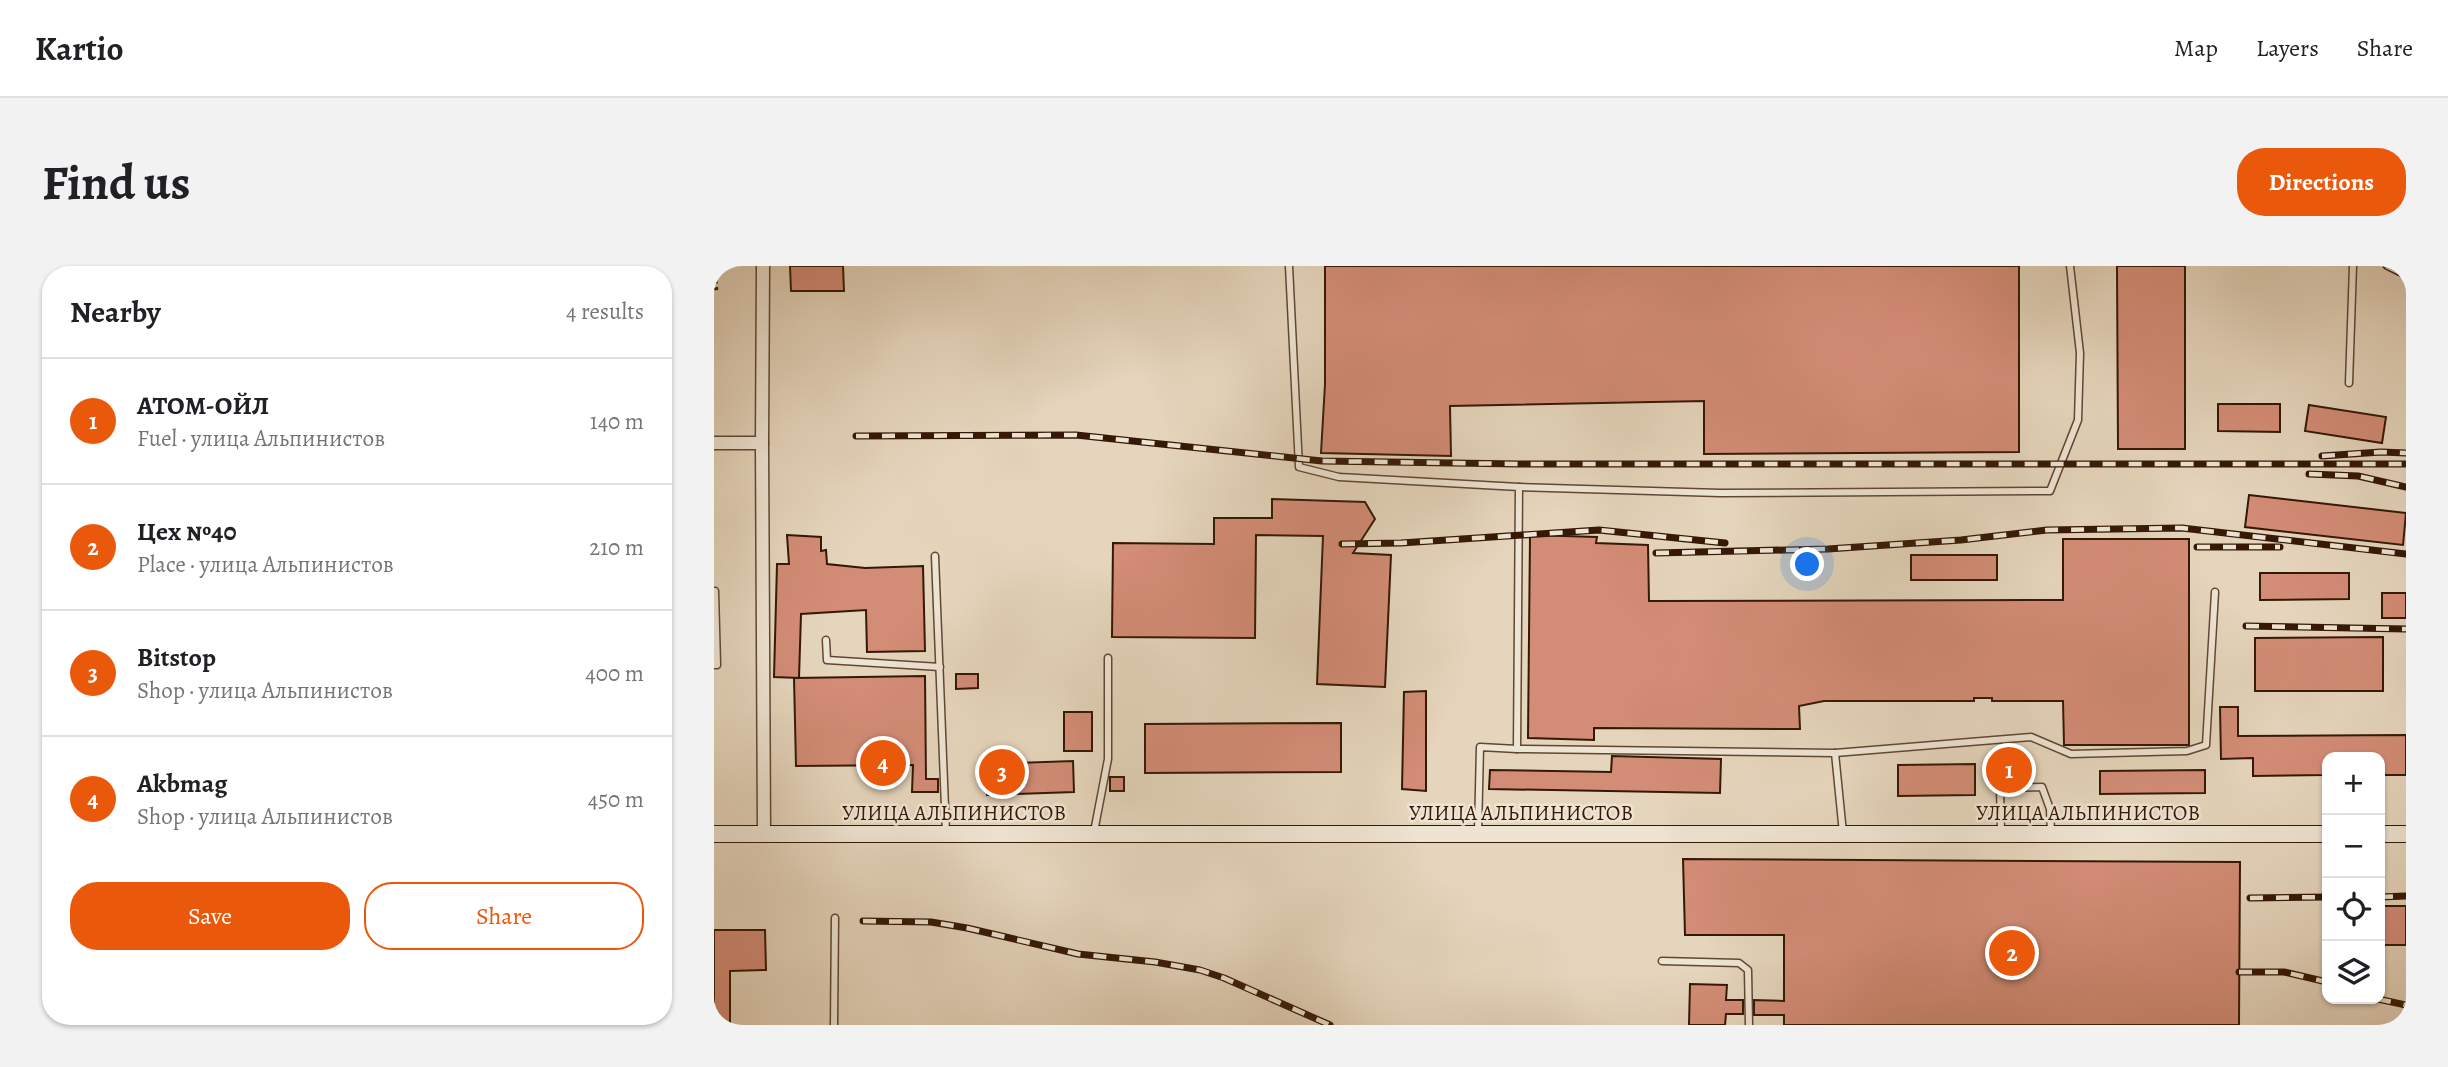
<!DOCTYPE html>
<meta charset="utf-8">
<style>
body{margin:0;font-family:Alegreya,serif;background:#f2f2f2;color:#202124}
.controls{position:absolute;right:21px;bottom:21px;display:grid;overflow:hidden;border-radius:14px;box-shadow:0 2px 5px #0004}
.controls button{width:63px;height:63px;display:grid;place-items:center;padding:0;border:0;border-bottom:2px solid #e0e0e0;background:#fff;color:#202124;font:35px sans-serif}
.you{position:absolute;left:1094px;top:299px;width:24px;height:24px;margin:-18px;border:5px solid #fff;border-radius:50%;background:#1a73e8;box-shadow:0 0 0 10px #1a73e833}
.badge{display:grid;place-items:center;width:46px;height:46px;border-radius:50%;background:#ea580c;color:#fff;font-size:23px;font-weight:700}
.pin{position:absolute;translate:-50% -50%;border:4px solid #fff;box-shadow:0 2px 7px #0006}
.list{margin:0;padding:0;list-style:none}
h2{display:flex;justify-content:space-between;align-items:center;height:91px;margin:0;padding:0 28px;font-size:30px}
h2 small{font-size:23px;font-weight:400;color:#757577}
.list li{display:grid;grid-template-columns:46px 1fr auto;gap:21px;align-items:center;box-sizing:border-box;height:126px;padding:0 28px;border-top:2px solid #e0e0e0}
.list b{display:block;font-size:26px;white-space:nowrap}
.list p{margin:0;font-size:23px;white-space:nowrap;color:#757577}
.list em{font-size:23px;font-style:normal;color:#757577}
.actions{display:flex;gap:14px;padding:21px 28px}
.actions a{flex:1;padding:16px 0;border:2px solid #ea580c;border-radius:28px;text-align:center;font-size:24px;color:#ea580c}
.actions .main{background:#ea580c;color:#fff}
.icon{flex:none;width:38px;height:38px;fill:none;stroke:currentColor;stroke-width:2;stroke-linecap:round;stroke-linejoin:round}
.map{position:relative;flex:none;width:1692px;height:759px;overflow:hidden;border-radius:28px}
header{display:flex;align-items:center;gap:42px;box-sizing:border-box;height:98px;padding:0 35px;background:#fff;border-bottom:2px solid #e0e0e0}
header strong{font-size:33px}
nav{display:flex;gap:38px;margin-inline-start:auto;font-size:24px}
.intro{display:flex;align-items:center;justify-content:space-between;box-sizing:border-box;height:168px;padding:0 42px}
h1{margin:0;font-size:49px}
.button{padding:18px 32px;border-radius:28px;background:#ea580c;color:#fff;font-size:24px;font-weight:700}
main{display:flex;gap:42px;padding:0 42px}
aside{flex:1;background:#fff;border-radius:28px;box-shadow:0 2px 5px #0004}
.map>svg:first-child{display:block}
</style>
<header>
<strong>Kartio</strong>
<nav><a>Map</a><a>Layers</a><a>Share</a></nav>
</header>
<div class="intro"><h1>Find us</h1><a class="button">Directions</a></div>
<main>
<aside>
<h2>Nearby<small>4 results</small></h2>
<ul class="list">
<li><span class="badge">1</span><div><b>АТОМ-ОЙЛ</b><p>Fuel · улица Альпинистов</p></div><em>140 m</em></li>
<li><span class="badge">2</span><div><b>Цех №40</b><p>Place · улица Альпинистов</p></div><em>210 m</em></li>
<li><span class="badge">3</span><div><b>Bitstop</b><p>Shop · улица Альпинистов</p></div><em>400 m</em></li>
<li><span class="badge">4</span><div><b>Akbmag</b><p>Shop · улица Альпинистов</p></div><em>450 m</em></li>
</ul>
<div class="actions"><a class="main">Save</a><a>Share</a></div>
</aside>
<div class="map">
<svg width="1692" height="759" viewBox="0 0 1692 759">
<rect width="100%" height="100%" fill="#e5d5bc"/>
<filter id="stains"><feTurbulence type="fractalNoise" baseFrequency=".00286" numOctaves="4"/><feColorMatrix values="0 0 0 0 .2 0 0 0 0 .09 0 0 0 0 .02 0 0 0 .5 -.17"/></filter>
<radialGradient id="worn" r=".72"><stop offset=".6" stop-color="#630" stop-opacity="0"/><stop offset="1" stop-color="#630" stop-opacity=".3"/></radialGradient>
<g fill="#d38c76" stroke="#351805" stroke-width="2">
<path d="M76,0H129L130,25H77Z"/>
<path d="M611,0H1305V186L990,188V135L736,140L737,190L607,187L611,118Z"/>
<path d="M1403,0H1471V183H1404Z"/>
<path d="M1504,138H1566V166L1504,165Z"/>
<path d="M1595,139L1672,151L1668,177L1591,165Z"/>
<path d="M1535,229L1692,247L1689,279L1531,261Z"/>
<path d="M558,233L651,236L661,253L639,287L677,289L671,421L603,418L609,270L542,269L541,372L398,371L399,277L500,278V252H558Z"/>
<path d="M73,269L107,271V285L112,284L113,298L151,302L209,300L211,385L153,386L152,344L87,348L85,412L60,411L63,298H75Z"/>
<path d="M816,269L883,271L882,277L934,279L935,335L1349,334V273H1475V479H1350L1349,435H1278V432H1260V435H1110L1085,440L1086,463L880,462V474L814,472Z"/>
<rect x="1197" y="289" width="86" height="25"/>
<path d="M1546,307H1635V333L1546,334Z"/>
<rect x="1668" y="327" width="24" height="25"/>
<path d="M1669,371V425H1541V372Z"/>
<path d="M242,408H264V422L242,423Z"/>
<path d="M211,410L212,513H224V526H198L199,499L82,500L80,412Z"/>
<path d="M712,425V525L688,523L690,426Z"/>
<path d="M1506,441H1524V470L1692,469V509H1666V491H1613V509L1539,510V492L1507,493Z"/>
<rect x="350" y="446" width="28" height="39"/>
<path d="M627,457V506L431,507V458Z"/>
<path d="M898,490L1007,493L1006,527L775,523L776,504L897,506Z"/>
<path d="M1288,490L1301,491L1310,501V509L1305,516H1286L1282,508L1281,499Z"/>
<path d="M359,495L360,526L273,529L271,498Z"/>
<path d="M1261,498V529L1184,530V499Z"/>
<path d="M1491,504V527L1386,528V505Z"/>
<rect x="396" y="511" width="14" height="14"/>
<path d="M969,593L1526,596L1525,759H1070V749H1040V734L1070,735V669H971Z"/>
<rect x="1666" y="640" width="26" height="39"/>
<path d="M0,664H51L52,704L16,705V759H0Z"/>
<path d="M976,718L1013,719L1012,734H1029V748H1012L1011,759H975Z"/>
</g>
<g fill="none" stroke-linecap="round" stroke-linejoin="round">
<g stroke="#614733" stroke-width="9">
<g id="service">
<path d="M575,0L585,201L625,211L805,221L803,483"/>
<path d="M1635,117L1639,0"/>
<path d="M805,221L1006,227L1336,225L1364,154L1366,87L1356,0"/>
<path d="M221,290L232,567"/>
<path d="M112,374L113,394L226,401"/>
<path d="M0,399H3L1,325"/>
<path d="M1121,487L1317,471L1357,488L1473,485L1492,479L1501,326"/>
<path d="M380,566L394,493V392"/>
<path d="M764,566L766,481L803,483L1121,487L1129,567"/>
<path d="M1287,566L1286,522L1328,521L1336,543L1337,566"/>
<path d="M948,695L1025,697L1034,704L1035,759"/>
<path d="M120,759L121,652"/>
</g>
</g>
<g stroke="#614733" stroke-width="15">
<g id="minor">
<path d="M49,0L48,177L50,568"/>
<path d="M0,177H48"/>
</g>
</g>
<g stroke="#351805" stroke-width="18">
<g id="secondary">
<path d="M0,568H1613"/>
<path d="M1666,568H1692"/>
</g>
</g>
<path stroke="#351805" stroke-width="2.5" stroke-dasharray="5 3.5" stroke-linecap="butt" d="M0,23H3L1,0"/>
<use href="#service" stroke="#eee4d3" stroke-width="6"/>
<use href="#minor" stroke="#eee4d3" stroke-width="12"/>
<use href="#secondary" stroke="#eee4d3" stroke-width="16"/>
<g stroke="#351805" stroke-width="7">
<g id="rail">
<path d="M1672,0L1692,10"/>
<path d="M142,170L362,169L608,195L805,198H1692"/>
<path d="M1608,190L1667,186L1692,187"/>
<path d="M1595,208L1644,210L1692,221"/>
<path d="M628,278L687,277L885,264L1011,277"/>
<path d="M1483,281H1566"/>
<path d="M942,287L1114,283L1247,274L1333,264L1468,262L1692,288"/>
<path d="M1532,360L1692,363"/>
<path d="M1666,631L1692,630"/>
<path d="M1536,632L1613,631"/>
<path d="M149,655L217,656L253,662L364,688L441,696L486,704L510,712L616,759"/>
<path d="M1525,706H1570L1613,716"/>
<path d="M1664,733L1692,739"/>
</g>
</g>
<use href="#rail" stroke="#eee4d3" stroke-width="4.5" stroke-dasharray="13" stroke-linecap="butt"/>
</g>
<g text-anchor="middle" stroke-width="5" stroke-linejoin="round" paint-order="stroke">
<g font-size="21" fill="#351805" stroke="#eee4d3">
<text x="240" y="554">УЛИЦА АЛЬПИНИСТОВ</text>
<text x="807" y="554">УЛИЦА АЛЬПИНИСТОВ</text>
<text x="1374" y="554">УЛИЦА АЛЬПИНИСТОВ</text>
</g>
</g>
<rect width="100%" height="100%" filter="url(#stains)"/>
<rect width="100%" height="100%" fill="url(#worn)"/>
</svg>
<div class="controls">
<button>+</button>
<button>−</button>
<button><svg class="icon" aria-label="locate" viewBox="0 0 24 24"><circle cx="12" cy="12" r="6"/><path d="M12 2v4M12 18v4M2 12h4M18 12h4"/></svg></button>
<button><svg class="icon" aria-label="layers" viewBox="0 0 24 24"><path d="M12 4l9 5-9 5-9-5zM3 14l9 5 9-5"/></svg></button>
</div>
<div class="you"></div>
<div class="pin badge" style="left:1295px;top:504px">1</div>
<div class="pin badge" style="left:1298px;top:687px">2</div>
<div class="pin badge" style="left:288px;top:506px">3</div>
<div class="pin badge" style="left:169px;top:497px">4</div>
</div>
</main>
